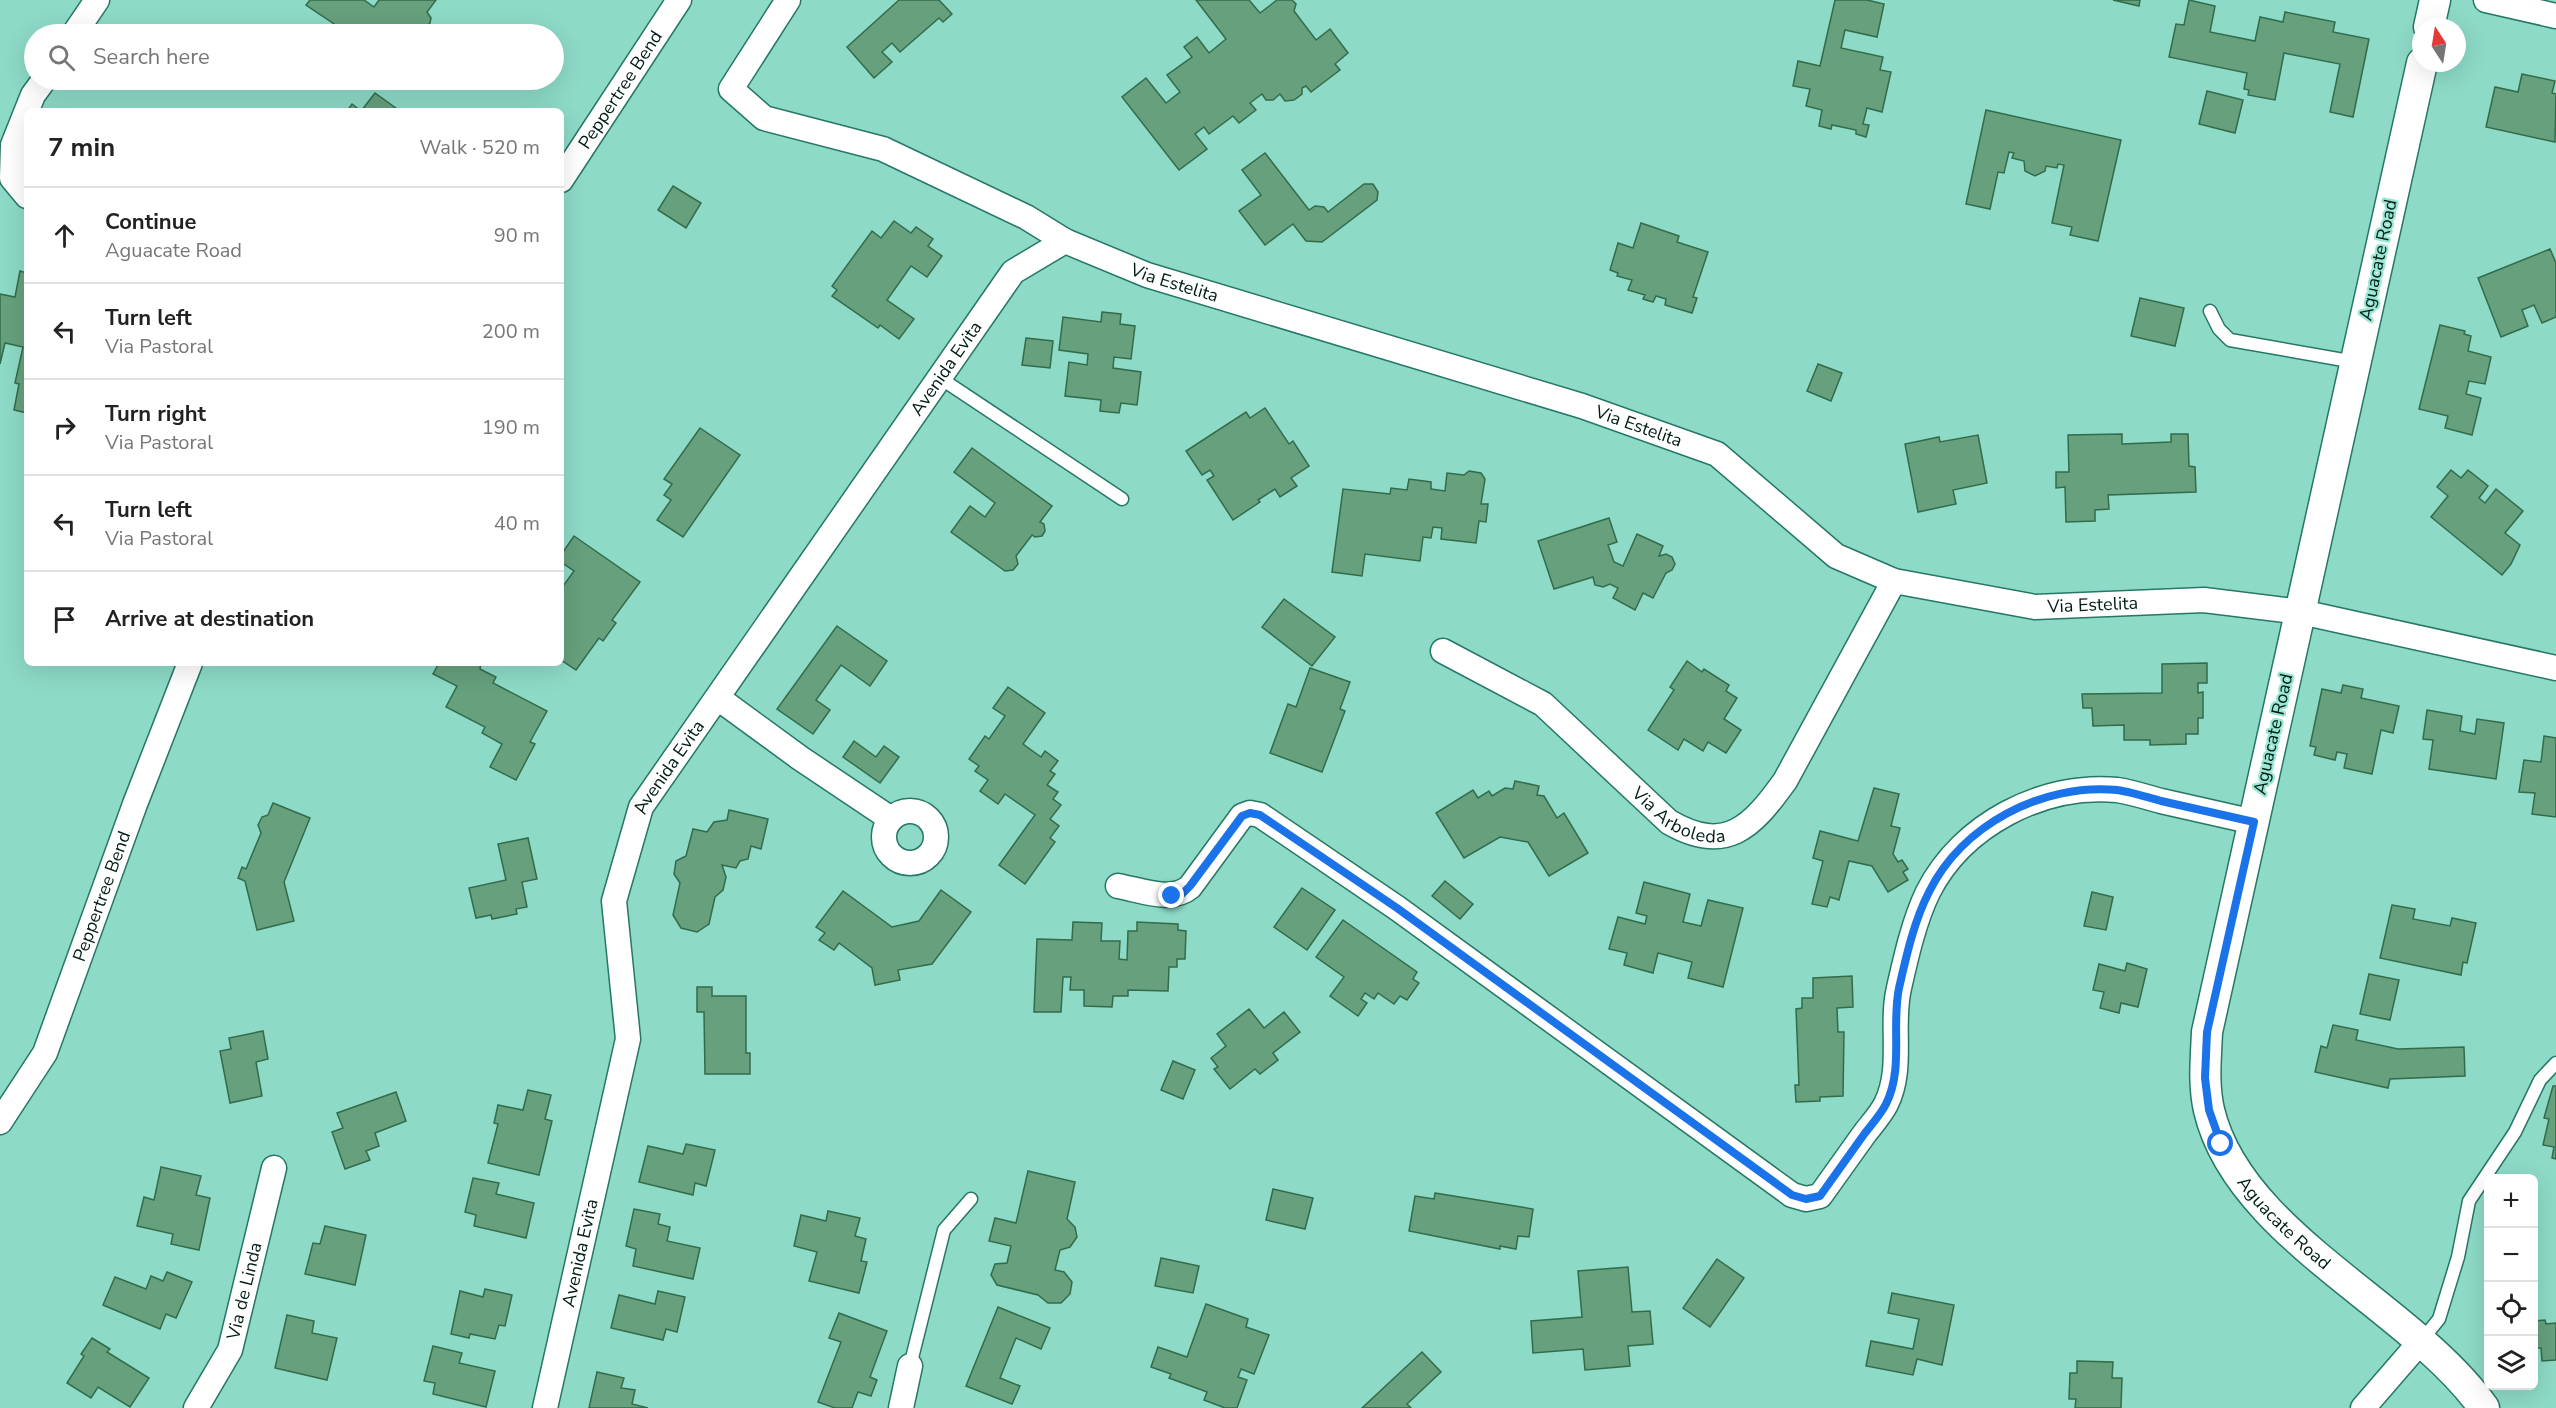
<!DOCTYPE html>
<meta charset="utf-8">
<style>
body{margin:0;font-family:"Nunito Sans",sans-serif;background:#f2f2f2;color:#222}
.controls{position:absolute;right:18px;bottom:18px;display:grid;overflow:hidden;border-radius:9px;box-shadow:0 6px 24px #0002}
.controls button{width:54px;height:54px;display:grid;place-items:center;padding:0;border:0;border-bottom:2px solid #e0e0e0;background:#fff;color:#222;font:30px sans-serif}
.compass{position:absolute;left:2412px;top:18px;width:54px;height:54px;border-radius:50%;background:#fff;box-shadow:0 6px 24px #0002;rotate:348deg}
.stop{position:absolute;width:18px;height:18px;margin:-14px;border:4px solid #1a73e8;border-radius:50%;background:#fff}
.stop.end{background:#1a73e8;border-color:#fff;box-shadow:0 2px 6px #0008}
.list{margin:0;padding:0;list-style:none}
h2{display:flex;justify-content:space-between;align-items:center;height:78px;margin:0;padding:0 24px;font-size:26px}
h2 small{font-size:20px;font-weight:400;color:#767676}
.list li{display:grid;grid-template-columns:39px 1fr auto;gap:18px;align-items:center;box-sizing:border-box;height:96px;padding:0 24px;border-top:2px solid #e0e0e0}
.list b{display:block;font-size:22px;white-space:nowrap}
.list p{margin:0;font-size:20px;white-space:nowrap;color:#767676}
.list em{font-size:20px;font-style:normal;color:#767676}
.icon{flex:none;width:33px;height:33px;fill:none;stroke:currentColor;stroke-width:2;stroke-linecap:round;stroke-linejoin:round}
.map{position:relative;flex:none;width:2556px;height:1408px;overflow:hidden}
.search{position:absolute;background:#fff;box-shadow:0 6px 24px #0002;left:24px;top:24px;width:540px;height:66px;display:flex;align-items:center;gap:15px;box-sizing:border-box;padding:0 21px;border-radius:33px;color:#767676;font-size:22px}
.panel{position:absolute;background:#fff;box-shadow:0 6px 24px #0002;left:24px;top:108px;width:540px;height:558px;border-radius:9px}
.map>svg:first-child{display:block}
</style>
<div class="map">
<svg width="2556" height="1408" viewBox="0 0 2556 1408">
<rect width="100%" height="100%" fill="#8ddac7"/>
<g fill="#66a07d" stroke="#326c4b" stroke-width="1.5">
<path d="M310,0H364L374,7L379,0H436L427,12L431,18L430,23L424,28L417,27L411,34H339L331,29L334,24L306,5Z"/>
<path d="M899,0H939L952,14L943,22L939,18L900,52L892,43L882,52L892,62L874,78L847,47Z"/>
<path d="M1196,0H1249L1260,13L1277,0H1292L1296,4L1294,11L1316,40L1330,29L1348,53L1335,64L1340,70L1311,92L1306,86L1302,88V94L1294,100L1285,101L1280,94L1273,100H1266L1262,94L1250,103L1256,110L1239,123L1233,116L1209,134L1204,127L1195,134L1207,149L1179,170L1122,97L1146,78L1166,103L1180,92L1167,75L1192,57L1184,47L1197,37L1209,53L1226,39Z"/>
<path d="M1835,0H1867L1884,4L1877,37L1845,30L1841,48L1883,57L1880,70L1891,72L1882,112L1867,108L1863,124L1869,125L1866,137L1856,134V130L1832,125L1831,129L1819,126L1822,110L1806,106L1810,89L1793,86L1798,61L1820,66Z"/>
<path d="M2113,0H2140L2139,6Z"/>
<path d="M2189,0L2215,6L2210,32L2255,41L2260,17L2283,22L2285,12L2335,22L2333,32L2369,39L2353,117L2330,112L2340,64L2284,53L2275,100L2248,95L2249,90L2244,89L2247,73L2169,57L2176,24L2184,25Z"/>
<path d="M2522,74L2555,81L2552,93L2556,94L2555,142L2486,127L2495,87L2518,92Z"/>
<path d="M2207,91L2243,100L2235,133L2199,124Z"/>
<path d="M375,93L400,111H361Z"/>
<path d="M352,104L361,111H347Z"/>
<path d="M1986,110L2121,140L2098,241L2070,235L2072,227L2052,223L2064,165L2058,164L2057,168L2046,166L2045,171L2035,176L2025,171L2024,161L2012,158L2014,153L2009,152L2004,173L1998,172L1990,209L1966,204Z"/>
<path d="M1265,153L1309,210L1315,206L1324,207L1328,212L1364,184H1373L1378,192L1377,200L1322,242L1306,241L1293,224L1265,245L1239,211L1261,195L1242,170Z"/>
<path d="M673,186L701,203L686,228L658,210Z"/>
<path d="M894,221L911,233L916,227L933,239L928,246L942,256L927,277L911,266L887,300L914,319L899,339L880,325L878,328L832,296L837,290L832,286L872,231L881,238Z"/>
<path d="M1641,223L1679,236L1677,242L1708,252L1693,297L1697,298L1692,313L1665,305L1666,299L1656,296L1653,302L1643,299L1645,295L1628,290L1632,280L1617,276L1618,273L1610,270L1618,243L1633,248Z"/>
<path d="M2550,249L2556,263V317L2542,323L2534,305L2522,310L2528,326L2501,337L2478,278Z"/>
<path d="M20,271L27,273V413L14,410L19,384L15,383L23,347L5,343L0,364V294L15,297Z"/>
<path d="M2140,298L2184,308L2175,346L2131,336Z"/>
<path d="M1102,312L1121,314L1120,324L1135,326L1131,359L1114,357L1113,368L1141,372L1137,405L1121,403L1119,413L1100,411L1101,400L1065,396L1069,362L1087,365L1088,354L1059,350L1063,317L1101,322Z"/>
<path d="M2440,325L2465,331L2464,334L2471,336L2468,351L2491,357L2485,384L2469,381L2466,394L2481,398L2472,435L2445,428L2448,416L2419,409Z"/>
<path d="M1026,338L1053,341L1050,368L1022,365Z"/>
<path d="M1818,364L1842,373L1831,401L1807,391Z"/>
<path d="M1265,408L1289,444L1293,441L1309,466L1291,478L1297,486L1280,497L1275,489L1258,500L1260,502L1233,520L1207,480L1214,476L1210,470L1202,475L1186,451L1246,412L1250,418Z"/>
<path d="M700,428L740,455L683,537L657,520L671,500L664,495L672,484L664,479Z"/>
<path d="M2122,434V444L2171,442V434H2188L2189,466L2195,467L2196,492L2108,495L2109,509L2095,510V521L2066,522L2065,487L2056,488V472H2069L2068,435Z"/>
<path d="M1978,435L1987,483L1953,490L1956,504L1918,512L1905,444L1939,437L1940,442Z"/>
<path d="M972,448L1052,506L1040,522L1044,524L1045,531L1042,536L1035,537L1032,535L1016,556L1018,564L1013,570L1005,571L951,532L970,506L985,517L995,503L954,472Z"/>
<path d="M2451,470L2461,478L2468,470L2488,486L2479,498L2485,503L2496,489L2523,511L2505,533L2520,545L2511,564L2502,575L2431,517L2448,496L2437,487Z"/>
<path d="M1469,471L1481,473L1485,479L1481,504H1488L1486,522L1479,521L1476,543L1441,539L1442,528L1433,527L1431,538L1423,537L1420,561L1365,554L1362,576L1332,572L1343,489L1390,494L1391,488L1407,490L1409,479L1431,482V489L1445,491L1447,473L1464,475Z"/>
<path d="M1609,518L1617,542L1608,545L1614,562L1623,566L1637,534L1663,546L1659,556L1666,554L1672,557L1675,564L1672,570L1666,573L1653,598L1643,593L1635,610L1613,598L1618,588L1610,584L1603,587L1595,585L1593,577L1554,589L1538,541Z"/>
<path d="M574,536L640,582L612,620L616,623L603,641L599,638L576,670L561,660V589L574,571L561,562V555Z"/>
<path d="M1284,599L1335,637L1312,666L1262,627Z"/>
<path d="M837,626L887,661L870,686L841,665L816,700L830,710L813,734L777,709Z"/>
<path d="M1687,661L1702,672L1704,669L1729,685L1726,691L1737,698L1724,719L1741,730L1726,753L1708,742L1703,751L1684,739L1678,750L1648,730L1674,690L1670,687Z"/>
<path d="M439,663H481L480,669L496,677L493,683L547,711L530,742L535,744L516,780L490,767L502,744L482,733L485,727L446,707L457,686L433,674Z"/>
<path d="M2207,663V683H2198V693L2203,692V718H2198V734H2186V744L2150,745V740H2124V725L2093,726L2092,708H2083L2082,694L2162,693V664Z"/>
<path d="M1310,668L1350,682L1340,709L1345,711L1322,772L1270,753L1288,704L1296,707Z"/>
<path d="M2343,685L2363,689L2361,698L2399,706L2393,733L2381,730L2372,774L2344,768L2347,754L2337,752L2335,760L2314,755L2316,747L2310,746L2322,689L2341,693Z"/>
<path d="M1008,687L1045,713L1023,744L1041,757L1045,751L1058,761L1050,771L1055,774L1047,785L1058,792L1053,799L1061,805L1050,819L1059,826L1050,838L1055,842L1025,884L999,865L1035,815L1005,794L998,804L980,791L988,780L975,771L979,766L969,759L985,736L989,739L1005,716L993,708Z"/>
<path d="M2427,710L2462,716L2460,731L2475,734L2477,719L2504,723L2496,779L2429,769L2433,740L2423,739Z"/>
<path d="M2544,736L2556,738V817L2532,814L2535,793L2519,792L2524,760L2541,762Z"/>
<path d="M854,741L876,757L884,746L899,757L880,783L843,757Z"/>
<path d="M1515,781L1539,786L1537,795L1544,796L1557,818L1564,813L1588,853L1549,876L1528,842L1500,837L1464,858L1436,813L1473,790L1478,798L1489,791L1492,796L1505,788L1513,789Z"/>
<path d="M1874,788L1899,794L1891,826L1900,828L1893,854L1898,862L1902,860L1908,869L1903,872L1908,880L1888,892L1872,866L1849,861L1839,900L1830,897L1827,907L1812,904L1823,861L1813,858L1820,831L1858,841Z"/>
<path d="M273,803L310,818L284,882L294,921L257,930L245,881L238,878L242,867L246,869L261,833L258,825L262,817L268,815Z"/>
<path d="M729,810L768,819L761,849L751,846L748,859L740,861L736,868L722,865L726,877L723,890L715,897L709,924L697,932L681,928L673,915L680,883L674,874L676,861L686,856L693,829L707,832L714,822L727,820Z"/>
<path d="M528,838L537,879L522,882L527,907L516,909L517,914L492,919L491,915L476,918L469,888L506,880L498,844Z"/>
<path d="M1445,881L1473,904L1460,919L1432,896Z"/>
<path d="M1644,882L1690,894L1683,922L1701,926L1708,900L1743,908L1723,987L1688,978L1692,962L1658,953L1653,973L1624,965L1627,953L1609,949L1618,917L1645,924L1647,916L1636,913Z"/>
<path d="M1302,888L1335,910L1307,950L1274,927Z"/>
<path d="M941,890L971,912L932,964L898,970L900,980L875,985L872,968L839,943L834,950L819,940L825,933L816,927L843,891L892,927L919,921Z"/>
<path d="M2092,892L2113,897L2106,930L2084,926Z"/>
<path d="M2392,905L2415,909L2413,919L2450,926L2452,918L2476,923L2467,963L2463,962L2461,975L2380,958Z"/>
<path d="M1343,920L1417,972L1413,979L1419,983L1407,1000L1400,996L1394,1004L1378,993L1374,999L1365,993L1361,999L1367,1003L1358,1016L1330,996L1344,977L1316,957Z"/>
<path d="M1073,922L1102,923L1101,941H1120L1119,959L1127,960L1128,931H1137V922L1178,924V930L1186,931L1185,959H1177V967H1169L1168,991L1128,990V996H1113L1112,1007L1084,1006V990H1070L1071,977H1063L1061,1012H1034L1037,939L1072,940Z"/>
<path d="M2127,963L2147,969L2138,1007L2121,1003L2119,1013L2100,1008L2104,992L2093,990L2099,964L2125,971Z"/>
<path d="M2369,974L2399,980L2390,1020L2360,1014Z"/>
<path d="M1852,976L1853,1007L1837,1008L1838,1032H1844L1843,1096L1820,1097V1101L1796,1102L1795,1085H1799L1796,1009L1802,1008V998H1813V978Z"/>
<path d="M697,987H712V996H746V1053H750V1074H705L704,1012H697Z"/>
<path d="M1249,1009L1264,1028L1284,1012L1300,1032L1273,1053L1278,1060L1260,1074L1255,1069L1230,1089L1214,1069L1218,1067L1211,1058L1226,1046L1217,1034Z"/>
<path d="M2333,1025L2358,1030L2356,1040L2398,1049L2464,1047L2465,1076L2390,1079L2388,1088L2315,1072L2321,1046L2327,1048Z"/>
<path d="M263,1031L268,1059L256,1062L262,1096L230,1103L220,1051L231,1049L229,1038Z"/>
<path d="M1173,1061L1195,1070L1183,1099L1161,1090Z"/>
<path d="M2553,1086H2556V1159L2552,1158L2554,1147L2543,1145L2549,1119L2544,1118Z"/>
<path d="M528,1090L551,1095L545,1119L552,1121L539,1175L488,1163L498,1124L494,1123L498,1105L523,1110Z"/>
<path d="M396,1092L406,1121L375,1133L379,1146L366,1151L370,1160L345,1169L332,1132L343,1128L337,1113Z"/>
<path d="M686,1144L715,1150L706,1186L695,1183L693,1195L639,1182L648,1146L683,1154Z"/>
<path d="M161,1167L201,1176L196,1195L210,1198L199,1250L171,1244L173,1234L137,1226L144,1197L154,1200Z"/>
<path d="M1028,1171L1075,1182L1067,1219L1075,1227L1077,1237L1070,1247L1060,1250L1055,1270L1064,1272L1072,1282L1070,1294L1061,1303H1048L1038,1295L997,1285L991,1275L995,1264L1007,1263L1011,1246L989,1241L995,1218L1016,1223Z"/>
<path d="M473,1178L499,1183L496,1194L534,1203L526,1238L474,1226L476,1215L465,1212Z"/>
<path d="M1273,1189L1313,1198L1305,1229L1266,1220Z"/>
<path d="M1435,1193L1533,1209L1529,1237L1518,1236L1516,1249L1500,1246V1249L1409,1231L1415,1196L1434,1199Z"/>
<path d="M634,1209L660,1214L658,1224L670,1227L667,1241L700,1248L693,1279L633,1266L636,1249L626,1246Z"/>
<path d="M828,1211L860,1218L855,1236L866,1239L861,1261L867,1262L859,1293L809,1281L817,1252L794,1246L801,1215L826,1221Z"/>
<path d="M325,1226L366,1235L355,1285L305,1274L313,1243L320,1244Z"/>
<path d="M1161,1258L1199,1266L1193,1293L1155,1286Z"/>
<path d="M1717,1259L1744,1278L1710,1327L1683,1308Z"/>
<path d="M1628,1267L1632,1312L1650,1311L1653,1344L1628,1346L1630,1366L1585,1370L1583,1349L1533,1353L1531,1321L1582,1317L1578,1271Z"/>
<path d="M167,1272L192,1282L176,1318L166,1314L160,1329L103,1305L115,1277L146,1289L151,1276L163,1281Z"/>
<path d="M485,1289L512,1295L505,1326L499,1325L495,1339L470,1334L469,1338L451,1334L460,1291L483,1297Z"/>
<path d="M658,1291L685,1297L677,1332L666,1329L663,1340L611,1328L619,1295L655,1304Z"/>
<path d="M1892,1293L1954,1305L1942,1365L1917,1359L1913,1375L1866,1366L1871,1341L1913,1349L1919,1319L1888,1313Z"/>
<path d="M1206,1304L1248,1319L1246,1327L1269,1335L1254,1374L1241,1369L1238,1377L1247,1380L1237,1408H1225L1204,1400L1207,1392L1169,1378L1171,1374L1151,1367L1158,1347L1187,1357Z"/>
<path d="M998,1307L1050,1328L1041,1349L1016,1338L1000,1378L1020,1386L1012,1404L966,1386Z"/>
<path d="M839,1313L887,1331L870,1377L877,1380L871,1396L858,1392L852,1408H835L818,1402L841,1342L829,1338Z"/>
<path d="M287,1315L314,1321L312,1333L337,1338L327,1380L275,1368Z"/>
<path d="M2545,1320L2546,1324L2556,1323V1360L2542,1361L2541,1348H2534V1321Z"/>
<path d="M92,1338L110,1349L107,1352L149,1378L130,1407L98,1387L91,1398L67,1383L84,1356L81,1354Z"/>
<path d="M433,1346L462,1353L459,1363L495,1371L486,1407L433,1394L435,1383L424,1381Z"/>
<path d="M1422,1352L1441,1372L1407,1404L1411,1408H1362Z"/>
<path d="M2077,1361L2113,1362L2112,1378H2122L2121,1408H2075L2076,1399H2069L2070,1373H2077Z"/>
<path d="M597,1372L624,1378L621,1388L635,1390L632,1404L648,1408H589Z"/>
</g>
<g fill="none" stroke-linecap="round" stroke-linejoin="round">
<g stroke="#267767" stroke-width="15">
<g id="service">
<path d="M2210,311L2219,329L2230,340L2355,362"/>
<path d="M940,378L1122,499"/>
<path d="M2421,1341L2439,1319L2458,1257L2469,1201L2515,1132L2540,1080L2556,1063"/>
<path d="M910,1366L944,1230L971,1199"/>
</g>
</g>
<g stroke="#267767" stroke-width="27">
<g id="minor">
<path id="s1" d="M788,0L731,89L764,118L883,149L1026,217L1065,241L1147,275L1582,406L1717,454L1836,556L1894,581L2035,607L2204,600L2301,612L2556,668"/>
<path d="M2486,0L2556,16"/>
<path d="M74,34L97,0"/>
<path id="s2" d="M561,180L679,0"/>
<path d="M27,196L12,178L13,145L33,95L44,80"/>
<path id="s3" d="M1443,651L1543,704L1669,822C1726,855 1752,827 1785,781L1894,581"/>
<path d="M718,698L800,758L891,819"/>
<circle cx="910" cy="837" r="26"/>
<path d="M1118,886C1141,890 1171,903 1190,887L1242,816L1250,813L1260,815L1397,908L1792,1195L1806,1199L1820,1196C1835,1175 1850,1154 1865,1133C1872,1124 1881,1114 1886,1104C1904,1068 1890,1026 1899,988C1906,957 1914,921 1928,892C1962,825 2042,783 2117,790C2131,792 2146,797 2161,801C2192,808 2223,815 2254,822"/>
<path id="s4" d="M0,1122L45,1053L135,804L190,663"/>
<path id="s5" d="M196,1408L230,1350L274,1168"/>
<path id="s6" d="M545,1408L628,1039L614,901L641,807L1013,272L1065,241"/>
<path d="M901,1408L910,1366"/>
<path d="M2363,1408L2421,1341"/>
</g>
</g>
<g stroke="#267767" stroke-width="33">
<g id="tertiary">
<path d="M2429,27L2435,0"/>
<path id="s7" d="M2422,63L2207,1032C2206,1057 2203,1084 2209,1110C2238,1235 2412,1306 2484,1408"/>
</g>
</g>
<use href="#service" stroke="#fff" stroke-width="12"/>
<use href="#minor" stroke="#fff" stroke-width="24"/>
<use href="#tertiary" stroke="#fff" stroke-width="30"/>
</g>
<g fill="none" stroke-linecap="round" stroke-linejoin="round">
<path stroke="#1a73e8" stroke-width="8" d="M1172,896L1182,894L1190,886L1242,816L1250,813L1260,815L1397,908L1792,1195L1806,1199L1820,1196C1835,1175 1850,1154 1865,1133C1872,1124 1881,1114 1886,1104C1904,1068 1891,1026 1899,988C1906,957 1914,921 1929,892C1962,825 2042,783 2117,790C2131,792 2147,797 2161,801C2192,808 2223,815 2254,822L2207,1032L2205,1078L2209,1110L2221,1144"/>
</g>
<g text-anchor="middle" stroke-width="4.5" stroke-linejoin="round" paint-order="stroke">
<g font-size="18" fill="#001c16" stroke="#9ae7d4">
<text dy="6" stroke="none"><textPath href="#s2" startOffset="108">Peppertree Bend</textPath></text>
<text transform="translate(2378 260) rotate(-78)" y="6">Aguacate Road</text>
<text dy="6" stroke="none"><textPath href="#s1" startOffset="594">Via Estelita</textPath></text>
<text dy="6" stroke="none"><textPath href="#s6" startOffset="1149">Avenida Evita</textPath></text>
<text dy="6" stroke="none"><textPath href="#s1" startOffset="1080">Via Estelita</textPath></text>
<text dy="6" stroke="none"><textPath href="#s1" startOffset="1584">Via Estelita</textPath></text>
<text transform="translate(2273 734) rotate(-77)" y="6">Aguacate Road</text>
<text dy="6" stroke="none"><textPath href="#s6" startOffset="663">Avenida Evita</textPath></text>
<text dy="6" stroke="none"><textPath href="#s3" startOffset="292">Via Arboleda</textPath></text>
<text dy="6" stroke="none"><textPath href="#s4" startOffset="249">Peppertree Bend</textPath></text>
<text dy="6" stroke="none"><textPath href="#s7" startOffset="1209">Aguacate Road</textPath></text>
<text dy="6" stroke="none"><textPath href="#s6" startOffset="159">Avenida Evita</textPath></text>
<text dy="6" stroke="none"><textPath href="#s5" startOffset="128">Via de Linda</textPath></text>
</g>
</g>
</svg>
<div class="controls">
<button>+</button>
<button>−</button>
<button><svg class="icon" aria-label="locate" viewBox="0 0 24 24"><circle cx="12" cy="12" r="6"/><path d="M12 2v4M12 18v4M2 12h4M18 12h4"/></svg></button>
<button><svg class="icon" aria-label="layers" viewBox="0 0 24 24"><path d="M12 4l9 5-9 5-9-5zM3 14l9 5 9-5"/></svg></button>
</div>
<svg class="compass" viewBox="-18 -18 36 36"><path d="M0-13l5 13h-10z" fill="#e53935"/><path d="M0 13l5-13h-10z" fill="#767676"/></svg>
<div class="stop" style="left:2221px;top:1144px"></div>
<div class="stop end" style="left:1172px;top:896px"></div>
<div class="search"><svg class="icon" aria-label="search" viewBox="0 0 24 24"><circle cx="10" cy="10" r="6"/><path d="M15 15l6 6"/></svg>Search here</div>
<section class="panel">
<h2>7 min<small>Walk · 520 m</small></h2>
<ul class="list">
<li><svg class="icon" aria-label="ahead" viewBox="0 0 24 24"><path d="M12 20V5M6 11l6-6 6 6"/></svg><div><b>Continue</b><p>Aguacate Road</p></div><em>90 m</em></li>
<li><svg class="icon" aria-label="left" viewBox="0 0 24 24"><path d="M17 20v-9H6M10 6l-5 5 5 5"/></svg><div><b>Turn left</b><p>Via Pastoral</p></div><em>200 m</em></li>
<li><svg class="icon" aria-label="right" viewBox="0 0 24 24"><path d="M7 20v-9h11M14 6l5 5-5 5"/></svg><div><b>Turn right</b><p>Via Pastoral</p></div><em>190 m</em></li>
<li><svg class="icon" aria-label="left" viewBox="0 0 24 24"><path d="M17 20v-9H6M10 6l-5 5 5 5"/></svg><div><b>Turn left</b><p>Via Pastoral</p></div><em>40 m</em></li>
<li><svg class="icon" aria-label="arrive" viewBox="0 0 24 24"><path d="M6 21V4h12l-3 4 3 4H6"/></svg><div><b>Arrive at destination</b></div></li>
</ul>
</section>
</div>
